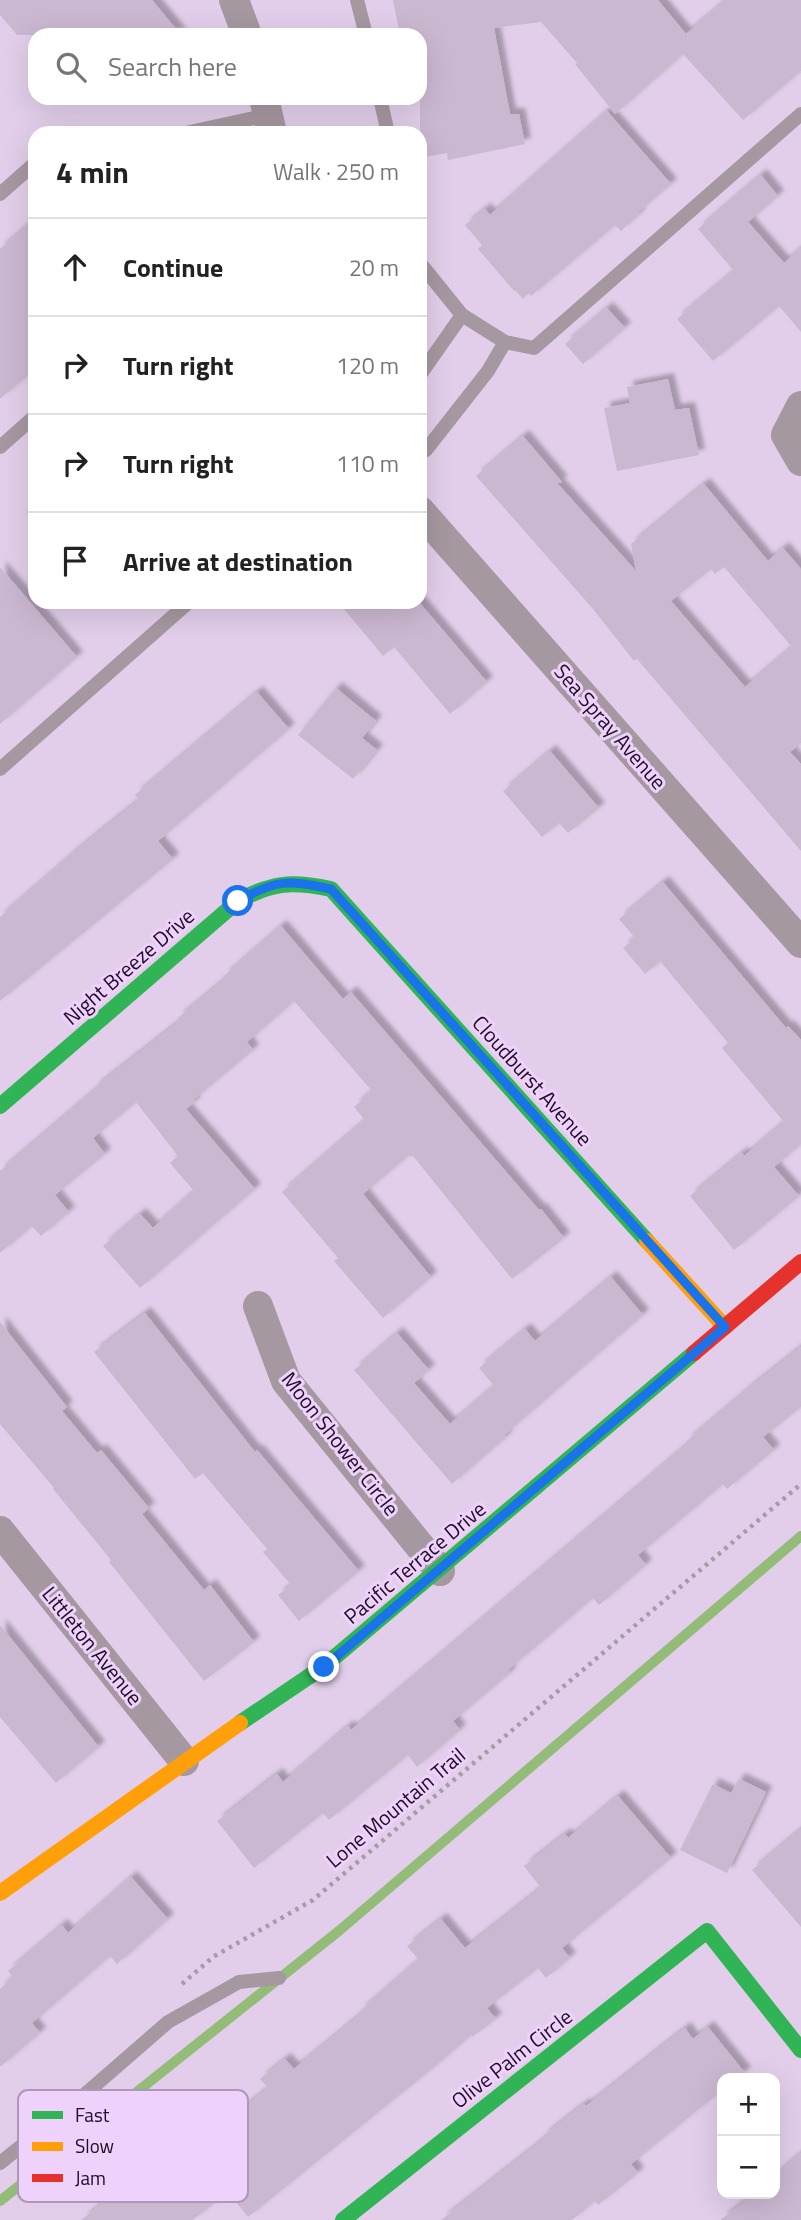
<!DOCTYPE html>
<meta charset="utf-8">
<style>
body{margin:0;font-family:"Titillium Web",sans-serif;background:#f2f2f2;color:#222}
.controls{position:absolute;right:21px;bottom:21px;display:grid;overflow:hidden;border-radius:14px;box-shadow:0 7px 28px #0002}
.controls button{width:63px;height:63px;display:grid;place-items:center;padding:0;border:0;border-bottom:2px solid #e0e0e0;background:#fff;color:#222;font:35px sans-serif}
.stop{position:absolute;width:21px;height:21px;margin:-16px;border:5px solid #1a73e8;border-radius:50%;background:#fff}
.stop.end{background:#1a73e8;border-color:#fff;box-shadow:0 2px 7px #0008}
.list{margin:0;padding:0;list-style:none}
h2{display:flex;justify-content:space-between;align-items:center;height:91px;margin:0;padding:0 28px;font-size:30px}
h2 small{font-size:23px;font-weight:400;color:#767676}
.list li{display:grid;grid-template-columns:46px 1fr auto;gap:21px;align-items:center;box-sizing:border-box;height:98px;padding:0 28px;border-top:2px solid #e0e0e0}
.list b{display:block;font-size:26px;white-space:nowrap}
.list em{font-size:23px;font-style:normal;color:#767676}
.icon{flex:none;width:38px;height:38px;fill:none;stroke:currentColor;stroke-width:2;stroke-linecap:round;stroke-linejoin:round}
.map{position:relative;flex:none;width:801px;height:2220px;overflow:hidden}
.search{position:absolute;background:#fff;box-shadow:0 7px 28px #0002;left:28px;top:28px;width:399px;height:77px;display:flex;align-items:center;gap:18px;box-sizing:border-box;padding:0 24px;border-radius:21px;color:#767676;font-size:26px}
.panel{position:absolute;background:#fff;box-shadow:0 7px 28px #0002;left:28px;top:126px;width:399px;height:483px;border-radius:21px}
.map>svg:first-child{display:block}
</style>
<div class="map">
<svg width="801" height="2220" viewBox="0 0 801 2220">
<defs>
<filter id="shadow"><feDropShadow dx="6" dy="-6" stdDeviation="2" flood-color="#0004"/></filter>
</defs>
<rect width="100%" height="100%" fill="#e2ceea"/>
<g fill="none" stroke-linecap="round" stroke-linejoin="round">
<path stroke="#93bc79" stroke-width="10" d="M0,2201L340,1930L801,1536"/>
</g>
<g fill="#cab8d1" fill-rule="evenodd" filter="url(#shadow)">
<path d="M0,0H152L181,35H17L0,15Z"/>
<path d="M393,0H658L686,34L726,0H801V71L743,120L683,54L615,114L575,64L577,63L541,22L494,28L510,114H519L525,144L448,160L447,153L420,158V133L417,132H420V35H400Z"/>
<path d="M607,111L671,184L638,212L639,214L621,231L615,225L531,296L529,293L523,299L515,290L514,291L478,249L482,245L465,225L485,209L490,215Z"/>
<path d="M761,175L778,196L748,222L784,263L801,248V332L779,306L713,361L677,319L734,271L698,229Z"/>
<path d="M35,219V369L0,399V249Z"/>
<path d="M607,308L625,328L583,364L565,344Z"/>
<path d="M668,379L675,410L689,408L699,455L617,471L604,408L630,403L627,387Z"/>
<path d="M523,436L562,482L557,483L636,571L631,544L704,484L768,561L783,548L801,569V743L790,752L801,764V851L637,659L634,661L593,609L476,476ZM724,567L792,647L745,687L671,601L711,569L715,574Z"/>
<path d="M0,567L77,657L0,724Z"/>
<path d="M338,602H419L487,682L450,714L394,647L383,656Z"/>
<path d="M336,688L376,721L362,738L377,750L353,779L298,735Z"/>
<path d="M257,692L289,729L158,841L173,859L0,1001V917L84,844L139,800L135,795Z"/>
<path d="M550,751L599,808L568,833L559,823L542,837L503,791Z"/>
<path d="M663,882L786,1028L788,1026L801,1040V1144L774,1167L799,1196L734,1250L690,1196L742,1153L744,1156L784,1122L722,1048L728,1043L660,961L645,974L623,948L635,938L619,919Z"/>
<path d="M281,926L343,999L351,992L539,1210L541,1209L564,1238L512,1279L413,1156L411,1157L409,1155L363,1194L431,1277L383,1318L334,1261L338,1258L282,1192L365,1120L354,1107L372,1091L294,1001L247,1042L253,1050L193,1100L195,1102L186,1109L255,1189L140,1288L103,1246L140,1214L153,1228L194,1191L170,1163L178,1156L136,1102L93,1138L105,1154L55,1195L69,1212L41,1236L32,1226L0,1253V1171L95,1090L94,1088L180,1021L178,1018L226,978L224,976Z"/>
<path d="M611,1277L643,1315L504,1435L506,1437L452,1484L354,1370L397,1333L429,1370L414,1383L450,1424L494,1386L479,1368L525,1329L535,1341Z"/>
<path d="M145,1313L255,1452L257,1450L359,1571L299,1621L278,1595L291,1585L263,1552L267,1549L203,1473L195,1479L94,1352Z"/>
<path d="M0,1322L67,1407L62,1411L97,1453L101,1450L149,1508L142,1514L204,1590L210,1585L254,1642L204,1681L109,1562L111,1560L53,1489L54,1488L0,1424Z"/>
<path d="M801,1347V1407L763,1437L774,1450L727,1489L723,1484L638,1555L646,1565L599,1605L593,1598L508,1670L510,1673L453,1721L460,1730L417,1767L408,1755L329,1820L323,1813L254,1868L217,1821L277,1774L283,1782L348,1726L351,1730L689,1443L687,1441L754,1384Z"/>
<path d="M0,1625L99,1747L56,1783L0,1717Z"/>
<path d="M739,1779L766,1792L727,1873L680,1850L713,1784L731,1793Z"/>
<path d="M618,1796L671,1858L562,1948L570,1958L546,1978L538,1968L487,2008L496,2019L472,2037L471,2035L434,2067L248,2217L228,2192L193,2220H81L131,2181L126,2176L168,2143L180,2158L268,2088L260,2079L285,2059L294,2069L362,2013L360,2011L419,1960L407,1946L441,1919L465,1948L541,1888L524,1866L565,1834L568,1838Z"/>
<path d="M801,1829V1927L752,1870Z"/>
<path d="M131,1877L168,1919L117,1964L110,1956L32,2023L40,2033L0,2067V1989L13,1977L8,1971L62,1925L68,1933Z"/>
<path d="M708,2027L745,2073L738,2078H722V2090L631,2164L638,2173L598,2205L595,2201L572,2220H441L545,2138L543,2136L584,2104L586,2106L685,2028L693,2039Z"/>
<path d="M801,2153V2220H720L755,2194H775V2175Z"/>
</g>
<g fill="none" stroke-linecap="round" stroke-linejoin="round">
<path stroke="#a89aa6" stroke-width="4.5" stroke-dasharray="3.5 5" stroke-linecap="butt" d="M182,1984L213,1957L313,1900L801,1484"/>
<g stroke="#a698a0" stroke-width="14">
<path d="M357,0L366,35"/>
<path d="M380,98L388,133"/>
<path d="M185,133L268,115"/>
<path d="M0,194L35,163"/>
<path d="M420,263L462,315L505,342L534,348L801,114"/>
<path d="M420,375L462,315"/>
<path d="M0,447L35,416"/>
<path d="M420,453L426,450L488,371L505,342"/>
<path d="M0,769L189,602"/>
<path d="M0,2163L68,2109L168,2022L239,1982L279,1978"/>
</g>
<g stroke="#a698a0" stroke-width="30">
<path d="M234,0L247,35"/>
<path d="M264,98L272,133"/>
<path d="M801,406L786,435L801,461"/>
<path d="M420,511L801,943"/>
<path d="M258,1306L286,1381L440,1571"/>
<path d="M0,1531L184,1761"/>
</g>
<g stroke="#30b455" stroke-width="16">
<path d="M0,1106L238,901C273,882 292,881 331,889L647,1241"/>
<path d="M240,1723L323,1667L694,1353"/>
<path d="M343,2220L707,1931L801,2050"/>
</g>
<g stroke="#ff9f0a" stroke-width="16">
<path d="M647,1241L725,1327"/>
<path d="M0,1893L240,1723"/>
</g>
<path stroke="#e5322d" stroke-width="16" d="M694,1353L801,1262"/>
</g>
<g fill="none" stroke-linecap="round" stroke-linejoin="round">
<path stroke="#1a73e8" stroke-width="9" d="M238,901C277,879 288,880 331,889L725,1327L324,1667"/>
</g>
<g text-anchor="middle" stroke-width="6" stroke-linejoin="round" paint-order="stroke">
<g font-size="21" fill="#1d0c24" stroke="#eed2fb">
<text transform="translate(610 727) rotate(49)" y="7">Sea Spray Avenue</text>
<text transform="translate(129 967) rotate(-41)" y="7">Night Breeze Drive</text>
<text transform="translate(532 1081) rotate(48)" y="7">Cloudburst Avenue</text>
<text transform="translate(340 1444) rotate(52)" y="7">Moon Shower Circle</text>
<text transform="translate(415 1563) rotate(-40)" y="7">Pacific Terrace Drive</text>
<text transform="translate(92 1646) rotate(51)" y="7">Littleton Avenue</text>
<text transform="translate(396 1808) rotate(-40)" y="7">Lone Mountain Trail</text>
<text transform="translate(512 2059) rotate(-38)" y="7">Olive Palm Circle</text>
</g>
</g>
<rect x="18" y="2090" width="230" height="112" rx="10" fill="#eed2fb" stroke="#af97ba" stroke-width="2"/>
<rect x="32" y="2111" width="31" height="8" fill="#30b455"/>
<rect x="32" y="2142" width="31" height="9" fill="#ff9f0a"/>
<rect x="32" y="2174" width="31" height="8" fill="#e5322d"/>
<g font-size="19" fill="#1d0c24">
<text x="75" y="2122">Fast</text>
<text x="75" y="2153">Slow</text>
<text x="75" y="2185">Jam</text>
</g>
</svg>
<div class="controls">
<button>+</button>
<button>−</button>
</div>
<div class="stop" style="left:238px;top:901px"></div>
<div class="stop end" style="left:324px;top:1667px"></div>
<div class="search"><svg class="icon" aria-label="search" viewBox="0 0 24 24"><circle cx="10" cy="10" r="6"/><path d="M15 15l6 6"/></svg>Search here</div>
<section class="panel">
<h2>4 min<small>Walk · 250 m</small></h2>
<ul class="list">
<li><svg class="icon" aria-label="ahead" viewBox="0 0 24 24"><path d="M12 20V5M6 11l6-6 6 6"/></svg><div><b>Continue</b></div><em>20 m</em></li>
<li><svg class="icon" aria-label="right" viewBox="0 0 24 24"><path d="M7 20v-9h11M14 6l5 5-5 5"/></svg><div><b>Turn right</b></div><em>120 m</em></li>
<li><svg class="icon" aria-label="right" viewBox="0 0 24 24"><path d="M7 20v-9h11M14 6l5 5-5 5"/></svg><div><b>Turn right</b></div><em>110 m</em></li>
<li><svg class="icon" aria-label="arrive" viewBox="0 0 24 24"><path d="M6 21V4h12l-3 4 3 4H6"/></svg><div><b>Arrive at destination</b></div></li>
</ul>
</section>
</div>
